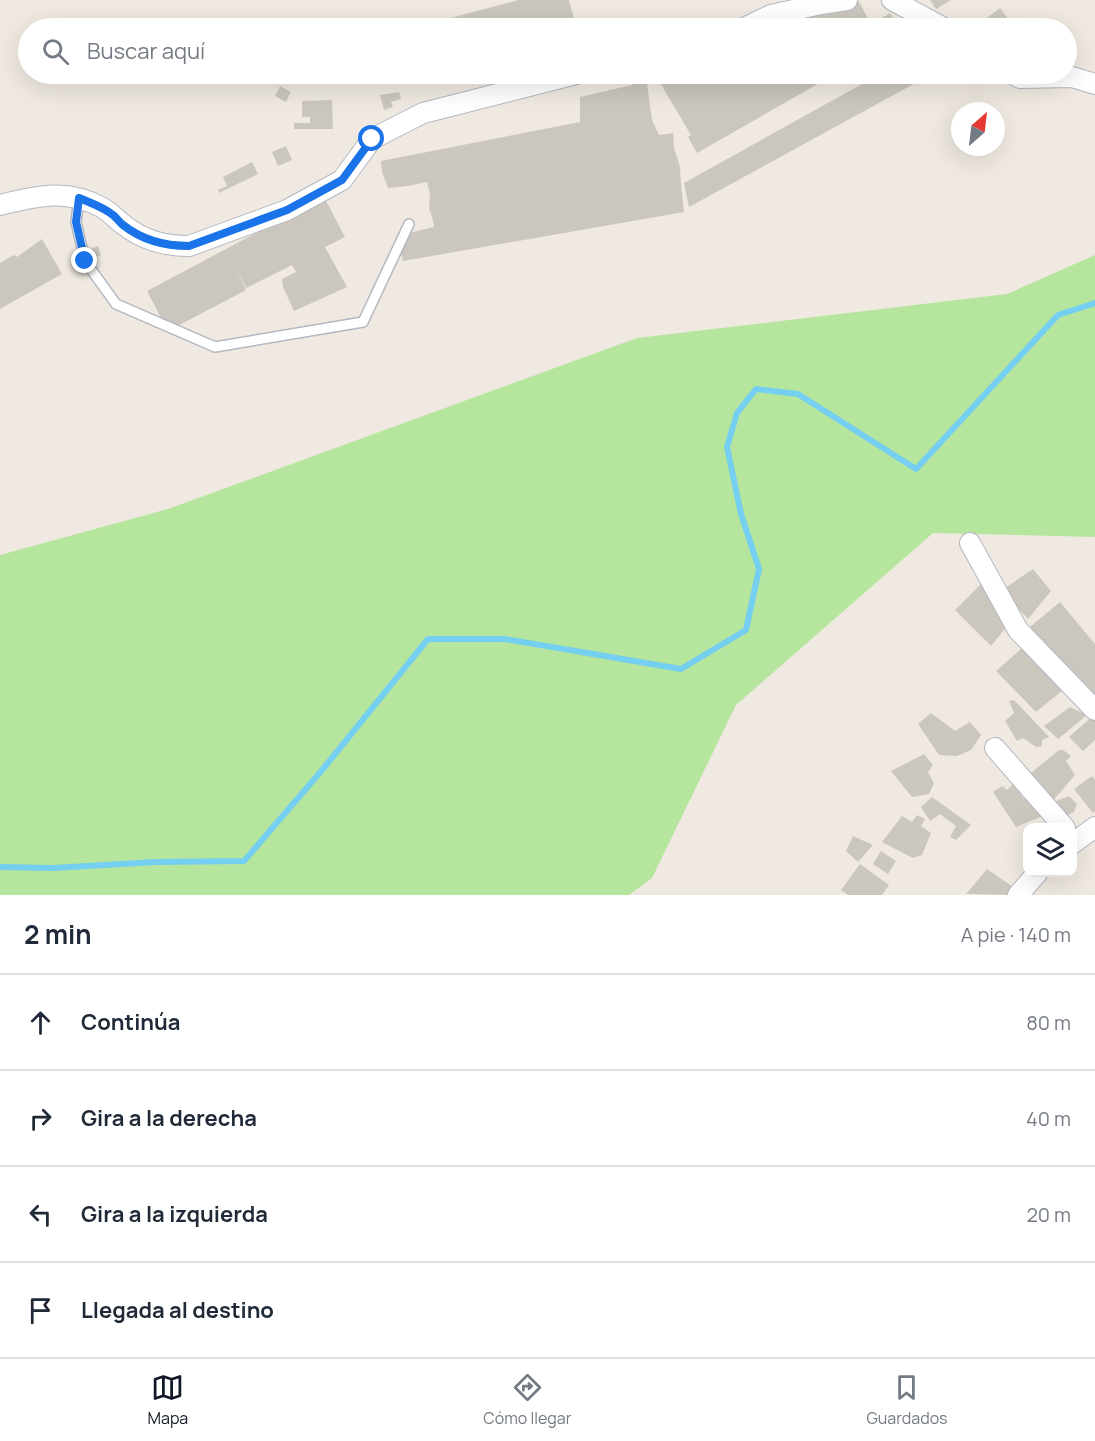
<!DOCTYPE html>
<html lang="es">
<meta charset="utf-8">
<style>
body{margin:0;font-family:Manrope,sans-serif;background:#f2f2f3;color:#1f2937}
.controls{position:absolute;right:18px;bottom:18px;display:grid;overflow:hidden;border-radius:12px;box-shadow:0 6px 24px #0002}
.controls button{width:54px;height:54px;display:grid;place-items:center;padding:0;border:0;border-bottom:2px solid #e0e1e3;background:#fff;color:#1f2937;font:30px sans-serif}
.compass{position:absolute;left:951px;top:102px;width:54px;height:54px;border-radius:50%;background:#fff;box-shadow:0 6px 24px #0002;rotate:28deg}
.stop{position:absolute;width:18px;height:18px;margin:-14px;border:4px solid #1a73e8;border-radius:50%;background:#fff}
.stop.end{background:#1a73e8;border-color:#fff;box-shadow:0 2px 6px #0008}
.list{margin:0;padding:0;list-style:none}
h2{display:flex;justify-content:space-between;align-items:center;height:78px;margin:0;padding:0 24px;font-size:26px}
h2 small{font-size:20px;font-weight:400;color:#747a83}
.list li{display:grid;grid-template-columns:39px 1fr auto;gap:18px;align-items:center;box-sizing:border-box;height:96px;padding:0 24px;border-top:2px solid #e0e1e3}
.list b{display:block;font-size:22px;white-space:nowrap}
.list em{font-size:20px;font-style:normal;color:#747a83}
.icon{flex:none;width:33px;height:33px;fill:none;stroke:currentColor;stroke-width:2;stroke-linecap:round;stroke-linejoin:round}
.map{position:relative;flex:none;width:1095px;height:895px;overflow:hidden}
.search{position:absolute;background:#fff;box-shadow:0 6px 24px #0002;left:18px;right:18px;top:18px;height:66px;display:flex;align-items:center;gap:15px;box-sizing:border-box;padding:0 21px;border-radius:33px;color:#747a83;font-size:22px}
.sheet{height:462px;background:#fff}
nav{display:flex;justify-content:space-around;align-items:center;box-sizing:border-box;height:84px;border-top:2px solid #e0e1e3;background:#fff;font-size:16px;color:#747a83}
nav a{display:grid;justify-items:center;gap:3px}
nav .on{color:#111827}
.map>svg:first-child{display:block}
</style>
<div class="map">
<svg width="1095" height="895" viewBox="0 0 1095 895">
<rect width="100%" height="100%" fill="#efe9e1"/>
<path fill="#b6e59e" d="M1095,255V537L933,533L736,705L652,878L629,895H0V555L168,509L637,338L1007,294Z"/>
<g fill="none" stroke-linecap="round" stroke-linejoin="round">
<path stroke="#75cff0" stroke-width="6" d="M0,867L53,868L156,862L244,861L323,769L428,639H505L681,669L746,630L759,569L741,514L727,447L737,413L756,389L798,394L916,469L1058,315L1095,303"/>
</g>
<g fill="#cbc7bf">
<path d="M518,0H569L574,18L534,28H413Z"/>
<path d="M834,0H858L871,24L890,13L899,28H785Z"/>
<path d="M930,0H951L936,9Z"/>
<path d="M1000,8L1015,28H974Z"/>
<path d="M631,19L646,28H626Z"/>
<path d="M671,74H690L694,81L707,74H835L697,153L688,137L691,135L659,81Z"/>
<path d="M880,74H932L689,207L684,183Z"/>
<path d="M646,76L652,120L659,135L673,133L674,148L680,167L681,184L684,212L403,261L396,236L434,227L433,220L429,208L430,194L427,182L407,186L388,188L382,172L381,161L580,122V97L632,85L631,79Z"/>
<path d="M280,86L291,92L286,102L275,96Z"/>
<path d="M399,92L401,99L391,102L393,107L384,110L380,95Z"/>
<path d="M332,100L333,129H294V123H310V117H302V101Z"/>
<path d="M286,146L292,160L278,166L272,152Z"/>
<path d="M252,162L258,174L219,193L218,190L227,186L223,177Z"/>
<path d="M324,197L345,237L325,247L347,287L294,311L283,287L282,279L296,272L292,265L246,288L236,269L246,290L168,331L147,291Z"/>
<path d="M42,239L62,274L0,309V263L14,255L17,257Z"/>
<path d="M98,246L101,255L88,260L86,251Z"/>
<path d="M1033,569L1051,591L1028,619L1002,590Z"/>
<path d="M985,580L1017,614L991,646L955,610Z"/>
<path d="M1060,602L1095,644V697L1025,631Z"/>
<path d="M1029,642L1068,686L1036,712L996,671Z"/>
<path d="M1014,700L1049,737L1042,740V746L1036,747L1023,738L1017,741L1005,721L1014,713L1009,701Z"/>
<path d="M1070,707L1087,715L1058,739L1044,726Z"/>
<path d="M931,713L955,731L970,722L981,735L971,750L957,756L939,755L918,724Z"/>
<path d="M1095,714V740L1083,751L1069,737Z"/>
<path d="M1059,750H1063L1071,756L1066,761L1075,775L1050,804L1026,777Z"/>
<path d="M924,754L933,765L928,772L934,783L929,794L912,797L891,771Z"/>
<path d="M1092,776L1095,780V811L1093,813L1074,789Z"/>
<path d="M1013,784L1024,799L1031,797L1043,816L1016,827L993,792L1002,786L1007,790Z"/>
<path d="M1069,796L1077,804L1074,812L1063,817L1056,801Z"/>
<path d="M932,797L971,825L956,840L950,837L956,826L940,814L930,821L921,807Z"/>
<path d="M917,815L925,819L921,826L931,833L922,855L913,858L882,842L902,816L912,822Z"/>
<path d="M853,836L873,845L858,862L846,851Z"/>
<path d="M881,851L896,861L888,874L873,864Z"/>
<path d="M860,864L889,885L882,895H848L841,890Z"/>
<path d="M987,869L1013,887L1010,895L966,894Z"/>
</g>
<g fill="none" stroke-linecap="round" stroke-linejoin="round">
<g stroke="#b4b7c1" stroke-width="12">
<path id="lane" d="M79,198L76,222L85,261L116,304L215,347L363,322L409,224"/>
</g>
<g stroke="#b4b7c1" stroke-width="22">
<g id="street">
<path d="M892,0L944,28"/>
<path d="M744,28L771,15L821,4L847,0"/>
<path d="M1013,74L1020,78L1072,77L1095,84"/>
<path d="M0,205C37,196 67,188 103,208C111,213 117,220 124,225C144,241 165,246 189,246L287,210L342,180L372,139L423,113L576,74"/>
<path d="M970,543L1018,630L1095,710"/>
<path d="M995,748L1065,828"/>
<path d="M1072,844L1095,827"/>
<path d="M1018,895L1038,872"/>
</g>
</g>
<use href="#lane" stroke="#fff" stroke-width="9"/>
<use href="#street" stroke="#fff" stroke-width="20"/>
</g>
<g fill="none" stroke-linecap="round" stroke-linejoin="round">
<path stroke="#1a73e8" stroke-width="8" d="M85,261L76,222L79,198C91,203 103,207 113,215C117,218 119,222 123,225C142,240 165,246 189,246L287,210L342,180L372,139"/>
</g>
</svg>
<div class="controls">
<button><svg class="icon" aria-label="layers" viewBox="0 0 24 24"><path d="M12 4l9 5-9 5-9-5zM3 14l9 5 9-5"/></svg></button>
</div>
<svg class="compass" viewBox="-18 -18 36 36"><path d="M0-13l5 13h-10z" fill="#e53935"/><path d="M0 13l5-13h-10z" fill="#747a83"/></svg>
<div class="stop" style="left:372px;top:139px"></div>
<div class="stop end" style="left:85px;top:261px"></div>
<div class="search"><svg class="icon" aria-label="search" viewBox="0 0 24 24"><circle cx="10" cy="10" r="6"/><path d="M15 15l6 6"/></svg>Buscar aquí</div>
</div>
<section class="sheet">
<h2>2 min<small>A pie · 140 m</small></h2>
<ul class="list">
<li><svg class="icon" aria-label="ahead" viewBox="0 0 24 24"><path d="M12 20V5M6 11l6-6 6 6"/></svg><div><b>Continúa</b></div><em>80 m</em></li>
<li><svg class="icon" aria-label="right" viewBox="0 0 24 24"><path d="M7 20v-9h11M14 6l5 5-5 5"/></svg><div><b>Gira a la derecha</b></div><em>40 m</em></li>
<li><svg class="icon" aria-label="left" viewBox="0 0 24 24"><path d="M17 20v-9H6M10 6l-5 5 5 5"/></svg><div><b>Gira a la izquierda</b></div><em>20 m</em></li>
<li><svg class="icon" aria-label="arrive" viewBox="0 0 24 24"><path d="M6 21V4h12l-3 4 3 4H6"/></svg><div><b>Llegada al destino</b></div></li>
</ul>
</section>
<nav>
<a class="on"><svg class="icon" aria-label="map" viewBox="0 0 24 24"><path d="M3 6l6-2 6 2 6-2v14l-6 2-6-2-6 2zM9 4v14M15 6v14"/></svg>Mapa</a>
<a><svg class="icon" aria-label="directions" viewBox="0 0 24 24"><path d="M12 3l9 9-9 9-9-9zM9 14v-3h6M13 9l2 2-2 2"/></svg>Cómo llegar</a>
<a><svg class="icon" aria-label="saved" viewBox="0 0 24 24"><path d="M7 4h10v16l-5-4-5 4z"/></svg>Guardados</a>
</nav>
